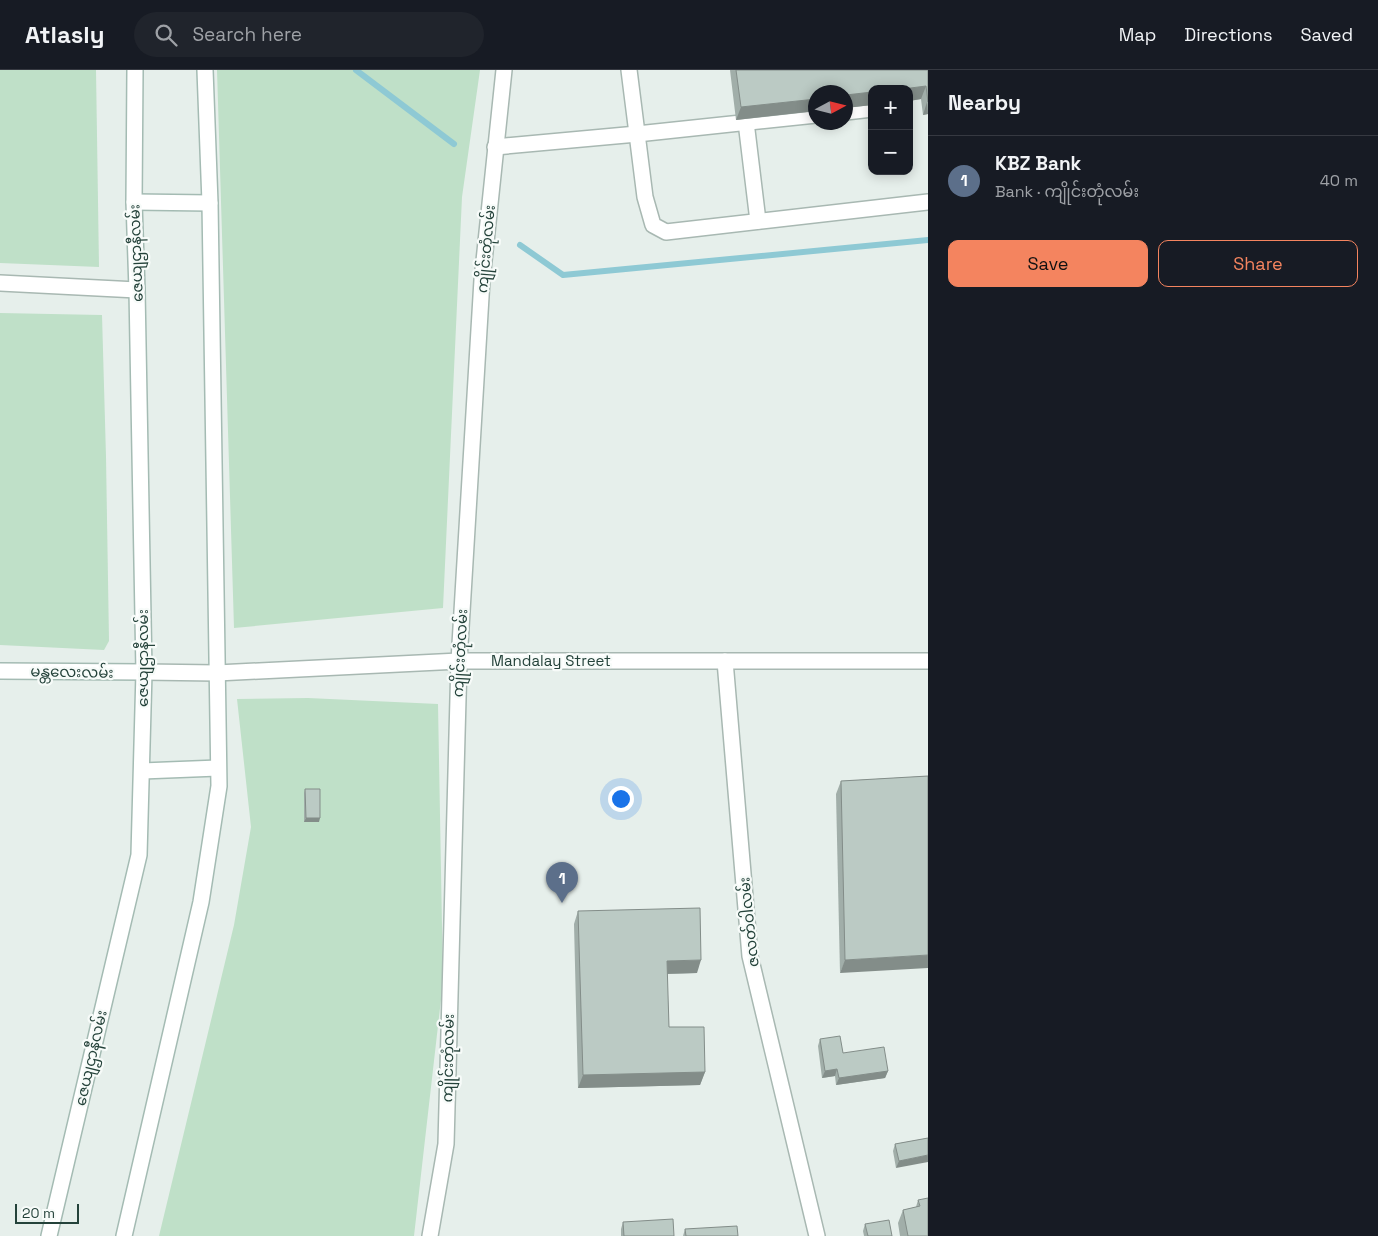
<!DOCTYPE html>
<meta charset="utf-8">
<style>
body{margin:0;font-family:"Space Grotesk","Noto Sans Myanmar",sans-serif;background:#20242c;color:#f1f3f6}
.controls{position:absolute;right:15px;top:15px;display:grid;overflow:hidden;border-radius:10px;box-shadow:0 2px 12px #0003}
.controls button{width:45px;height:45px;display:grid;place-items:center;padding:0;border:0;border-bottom:1px solid #363941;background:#171b24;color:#f1f3f6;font:25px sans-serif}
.compass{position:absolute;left:808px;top:15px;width:45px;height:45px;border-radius:50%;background:#171b24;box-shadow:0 2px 12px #0003;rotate:83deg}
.scale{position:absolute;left:15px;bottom:12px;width:64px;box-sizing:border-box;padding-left:5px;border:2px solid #24423a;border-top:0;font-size:14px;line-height:18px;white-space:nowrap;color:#24423a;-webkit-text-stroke:4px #f7fbf9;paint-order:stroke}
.you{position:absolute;left:620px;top:728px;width:18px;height:18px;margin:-12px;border:4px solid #fff;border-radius:50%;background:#1a73e8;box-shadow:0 0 0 8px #1a73e833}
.badge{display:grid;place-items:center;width:32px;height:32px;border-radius:50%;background:#f4845f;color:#fff;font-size:16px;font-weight:700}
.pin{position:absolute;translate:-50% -41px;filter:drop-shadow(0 1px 2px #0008)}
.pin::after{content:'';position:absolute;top:26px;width:18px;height:15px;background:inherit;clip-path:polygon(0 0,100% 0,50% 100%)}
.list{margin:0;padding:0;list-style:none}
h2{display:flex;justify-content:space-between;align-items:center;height:65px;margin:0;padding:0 20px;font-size:21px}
h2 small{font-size:16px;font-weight:400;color:#9ea1a6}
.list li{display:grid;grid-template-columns:32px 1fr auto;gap:15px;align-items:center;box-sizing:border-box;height:90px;padding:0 20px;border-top:1px solid #363941}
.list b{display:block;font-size:19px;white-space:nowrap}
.list p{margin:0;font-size:16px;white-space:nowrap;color:#9ea1a6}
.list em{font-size:16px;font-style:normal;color:#9ea1a6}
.actions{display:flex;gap:10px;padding:15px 20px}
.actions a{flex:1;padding:11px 0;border:1px solid #f4845f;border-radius:10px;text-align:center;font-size:18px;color:#f4845f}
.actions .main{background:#f4845f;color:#111}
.icon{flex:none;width:28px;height:28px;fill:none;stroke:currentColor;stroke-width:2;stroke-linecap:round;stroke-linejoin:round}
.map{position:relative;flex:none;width:928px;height:1166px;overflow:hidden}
header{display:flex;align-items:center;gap:30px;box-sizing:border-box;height:70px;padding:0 25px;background:#171b24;border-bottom:1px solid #363941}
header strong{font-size:24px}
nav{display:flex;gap:28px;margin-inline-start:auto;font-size:18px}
.search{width:350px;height:45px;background:#20242c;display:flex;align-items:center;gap:12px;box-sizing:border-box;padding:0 18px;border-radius:28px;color:#9ea1a6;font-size:19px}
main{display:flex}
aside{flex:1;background:#171b24}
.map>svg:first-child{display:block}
</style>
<header>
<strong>Atlasly</strong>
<div class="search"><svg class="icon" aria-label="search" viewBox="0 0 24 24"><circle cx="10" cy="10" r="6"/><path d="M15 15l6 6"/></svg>Search here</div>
<nav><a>Map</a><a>Directions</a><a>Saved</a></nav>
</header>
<main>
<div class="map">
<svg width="928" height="1166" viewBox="0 0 928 1166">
<rect width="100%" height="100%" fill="#e6efeb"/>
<g fill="#bfe0c8">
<path d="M0,0H96L99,197L0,193Z"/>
<path d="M217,0H480L462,127L443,538L234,558Z"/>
<path d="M0,243L102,245L106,387L109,571L104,580L0,575Z"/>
<path d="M308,628L438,634L443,912L414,1166H159L234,855L251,757L237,629Z"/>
</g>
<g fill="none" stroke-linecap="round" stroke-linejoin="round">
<g stroke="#8ec9d4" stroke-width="6">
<path d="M356,0L454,74"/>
<path d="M520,175L563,205L928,170"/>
</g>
<g stroke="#a8b8b2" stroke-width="18">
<g id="street">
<path d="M629,0L645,127L653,155L666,162L928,132"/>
<path d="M846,42L872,39"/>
<path d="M746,52L758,151"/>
<path d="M495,77L637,64L816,45"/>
<path d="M0,213L137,220"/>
<path d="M725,591L750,886L817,1166"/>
<path d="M144,602L217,603L459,591H928"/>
<path d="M430,1166L446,1074L459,591L482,210L504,0"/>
</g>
</g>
<g stroke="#a4bbb3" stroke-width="18">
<g id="secondary">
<path d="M134,132L210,133"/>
<path d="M0,601L144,602"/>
<path d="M142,701L218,698"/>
<path d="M49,1166L139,785L144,602L137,220L134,132L135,0"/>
<path d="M124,1166L201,832L219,716L210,133L205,0"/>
</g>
</g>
<use href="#street" stroke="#fff" stroke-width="15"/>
<use href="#secondary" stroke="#fff" stroke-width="15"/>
</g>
<g fill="#a1aea9">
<path d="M730,0H928V44L923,45L921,29L909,31V19H872V35L736,50Z"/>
<path d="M928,706L840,903L836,724L841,711Z"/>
<path d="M305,719L319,752H304V723Z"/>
<path d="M578,841L697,903L667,904L669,957L705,1002L700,1015L578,1018L574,854Z"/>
<path d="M820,969L843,983L888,1001L885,1008L836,1015L835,1006L822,1008L818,976Z"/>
<path d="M928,1068L896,1098L893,1081L895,1074Z"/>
<path d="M918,1130L928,1166H900L898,1153L903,1140L916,1137Z"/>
<path d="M623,1152L674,1166H621V1159Z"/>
<path d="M865,1154L892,1166H864L863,1161Z"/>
<path d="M685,1159L738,1166H683Z"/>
</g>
<g fill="#838d89">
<path d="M926,16L921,29L909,31V19H903Z"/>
<path d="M872,22V35L846,38V25Z"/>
<path d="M816,29V41L736,50L741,37Z"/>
<path d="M927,32L928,44L923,45Z"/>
<path d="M306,748H320L319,752H304Z"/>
<path d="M928,885V898L840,903L845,890Z"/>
<path d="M701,890L697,903L662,904L667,891Z"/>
<path d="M837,999L835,1006L822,1008L825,1001Z"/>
<path d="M888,1001L885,1008L836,1015L839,1008Z"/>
<path d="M705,1002L700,1015L578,1018L583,1005Z"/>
<path d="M928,1085V1092L896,1098L899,1091Z"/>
</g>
<g fill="#bbcac4" stroke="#838d89">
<path d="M736,0H928V32L926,16L903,19H872V22L846,25V22H816V29L741,37Z"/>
<path d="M928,706V885L845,890L841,711Z"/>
<path d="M305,719H320V748H306Z"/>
<path d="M700,838L701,890L667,891L669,957H704L705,1002L583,1005L578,841Z"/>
<path d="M840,966L843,983L884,977L888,1001L839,1008L837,999L825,1001L820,969Z"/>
<path d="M928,1068V1085L899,1091L895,1074Z"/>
<path d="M928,1128V1166H908L903,1140L920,1136L918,1130Z"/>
<path d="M673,1149L674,1166H624L623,1152Z"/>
<path d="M889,1150L892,1166H868L865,1154Z"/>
<path d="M737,1156L738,1166H686L685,1159Z"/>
</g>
<g text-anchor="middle" stroke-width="4.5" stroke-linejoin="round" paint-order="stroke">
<g font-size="15" fill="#24423a" stroke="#f7fbf9">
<text transform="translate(486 179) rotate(-85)" y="5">ကျိုင်းတုံလမ်း</text>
<text transform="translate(136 183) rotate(-92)" y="5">ဇေယျဌာနီလမ်း</text>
<text transform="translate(460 583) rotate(-87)" y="5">ကျိုင်းတုံလမ်း</text>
<text transform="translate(143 588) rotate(-90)" y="5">ဇေယျဌာနီလမ်း</text>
<text x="551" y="596">Mandalay Street</text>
<text transform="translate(72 602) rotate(1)" y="5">မန္တလေးလမ်း</text>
<text transform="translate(749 852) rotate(-96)" y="5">ဇလတ်ဝါလမ်း</text>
<text transform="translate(91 988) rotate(-77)" y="5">ဇေယျဌာနီလမ်း</text>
<text transform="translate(448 988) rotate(-89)" y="5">ကျိုင်းတုံလမ်း</text>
</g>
</g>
</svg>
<div class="controls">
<button>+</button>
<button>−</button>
</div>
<svg class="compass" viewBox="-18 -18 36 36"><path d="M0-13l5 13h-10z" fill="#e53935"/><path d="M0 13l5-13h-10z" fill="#9ea1a6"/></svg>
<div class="scale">20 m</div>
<div class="you"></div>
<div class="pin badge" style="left:562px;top:833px;background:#5c6f8a">1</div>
</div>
<aside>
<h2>Nearby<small></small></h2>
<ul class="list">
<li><span class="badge" style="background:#5c6f8a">1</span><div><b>KBZ Bank</b><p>Bank · ကျိုင်းတုံလမ်း</p></div><em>40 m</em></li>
</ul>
<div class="actions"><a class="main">Save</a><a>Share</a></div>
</aside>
</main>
